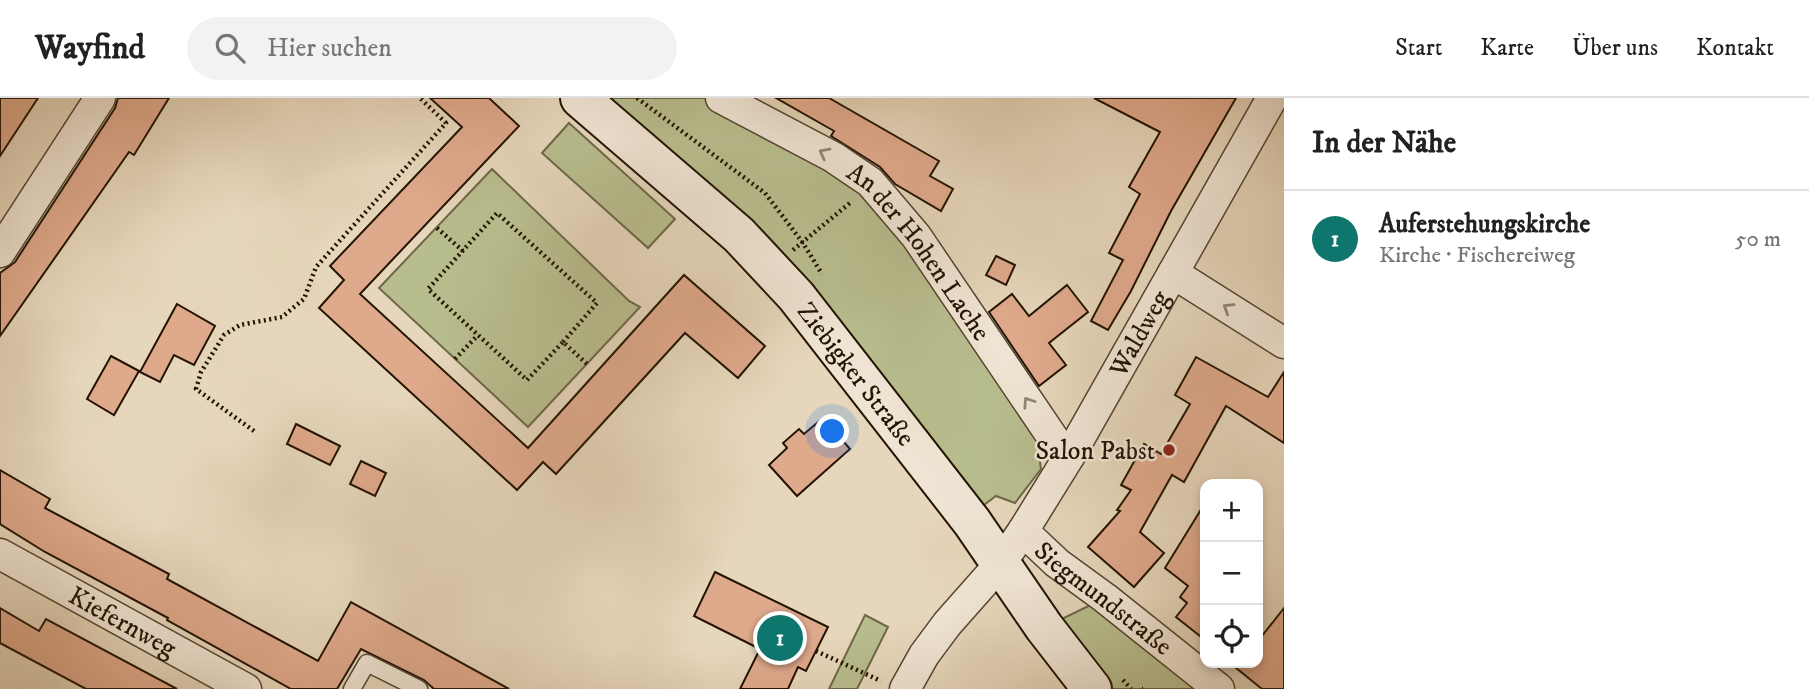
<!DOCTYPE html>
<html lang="de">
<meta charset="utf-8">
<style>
body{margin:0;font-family:"IM FELL DW Pica",serif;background:#f2f2f2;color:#222}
.controls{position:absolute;right:21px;bottom:21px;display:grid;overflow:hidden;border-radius:14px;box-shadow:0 4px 10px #0003}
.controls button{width:63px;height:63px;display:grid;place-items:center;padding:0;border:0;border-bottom:2px solid #e0e0e0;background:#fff;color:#222;font:35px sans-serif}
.you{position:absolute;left:833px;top:334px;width:24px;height:24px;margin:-18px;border:5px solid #fff;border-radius:50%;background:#1a73e8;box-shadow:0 0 0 10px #1a73e833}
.badge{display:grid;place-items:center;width:46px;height:46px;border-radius:50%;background:#0f766e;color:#fff;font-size:23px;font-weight:700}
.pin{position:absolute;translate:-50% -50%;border:4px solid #fff;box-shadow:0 2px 7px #0006}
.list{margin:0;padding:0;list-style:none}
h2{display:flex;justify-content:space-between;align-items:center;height:91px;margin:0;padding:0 28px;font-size:30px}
h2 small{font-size:23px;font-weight:400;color:#767676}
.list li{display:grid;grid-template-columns:46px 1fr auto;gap:21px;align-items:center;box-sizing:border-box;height:98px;padding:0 28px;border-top:2px solid #e0e0e0}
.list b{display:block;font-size:26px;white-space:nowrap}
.list p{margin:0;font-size:23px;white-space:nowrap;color:#767676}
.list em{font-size:23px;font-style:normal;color:#767676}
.icon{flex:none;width:38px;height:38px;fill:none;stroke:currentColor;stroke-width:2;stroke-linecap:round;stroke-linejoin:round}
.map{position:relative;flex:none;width:1284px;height:591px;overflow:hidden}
header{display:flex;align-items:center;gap:42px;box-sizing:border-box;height:98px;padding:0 35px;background:#fff;border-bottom:2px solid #e0e0e0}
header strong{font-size:33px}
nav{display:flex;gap:38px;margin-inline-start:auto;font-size:24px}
.search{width:490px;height:63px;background:#f2f2f2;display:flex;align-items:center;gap:18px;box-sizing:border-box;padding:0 24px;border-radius:38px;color:#767676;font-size:26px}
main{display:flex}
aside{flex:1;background:#fff}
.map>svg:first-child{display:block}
</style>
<header>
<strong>Wayfind</strong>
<div class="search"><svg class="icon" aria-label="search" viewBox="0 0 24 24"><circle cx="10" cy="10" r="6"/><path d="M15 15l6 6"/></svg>Hier suchen</div>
<nav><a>Start</a><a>Karte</a><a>Über uns</a><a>Kontakt</a></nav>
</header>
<main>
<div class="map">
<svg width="1284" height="591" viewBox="0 0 1284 591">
<rect width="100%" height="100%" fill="#e6d6bb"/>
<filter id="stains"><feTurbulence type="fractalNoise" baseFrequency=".00286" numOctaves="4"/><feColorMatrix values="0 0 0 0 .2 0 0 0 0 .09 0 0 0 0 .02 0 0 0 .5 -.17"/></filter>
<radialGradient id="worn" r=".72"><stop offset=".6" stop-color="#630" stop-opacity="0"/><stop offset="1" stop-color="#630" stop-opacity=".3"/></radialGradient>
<g fill="#b8bd8e" stroke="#6d6848" stroke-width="2">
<path d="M605,0H707L858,83L908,138L1023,312L1037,344L1041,371L1015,405L996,398L980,410Z"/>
<path d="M569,25L675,121L648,150L542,55Z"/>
<path d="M492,71L629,203L640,209L528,329L379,190Z"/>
<path d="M1105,500L1219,591H1092L1045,529Z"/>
<path d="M865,517L888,529L857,591H829Z"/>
</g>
<g fill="#dfa98c" stroke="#221302" stroke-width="2">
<path d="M0,0H38L0,58Z"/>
<path d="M118,0H169L134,57L129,54L0,238V175L15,164L115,10Z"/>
<path d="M430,0H489L519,28L360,196L528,350L684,177L765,248L738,280L685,235L556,376L543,364L517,392L319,210L344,182L330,168L462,29Z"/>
<path d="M776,0H829L939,63L930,78L953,91L941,113L895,86L880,69L831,38L834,33Z"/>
<path d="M1094,0H1236L1171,113L1131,193L1108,232L1091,223L1123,162L1109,155L1140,96L1129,89L1160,34Z"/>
<path d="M996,158L1015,167L1006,187L986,177Z"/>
<path d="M1067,187L1088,214L1049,245L1066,267L1039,288L989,214L1012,196L1029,218Z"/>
<path d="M177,206L215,228L194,267L174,257L160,284L140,274Z"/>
<path d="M111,258L139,273L114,317L87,301Z"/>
<path d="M1196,259L1268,299L1284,274V345L1226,308L1184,384L1172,377L1140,434L1164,455L1134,489L1088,449L1120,413L1117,412L1131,392L1121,387L1144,346L1161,356L1190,306L1175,297Z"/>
<path d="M823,320L850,351L797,398L769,367L787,350L783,345L799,331L804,336Z"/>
<path d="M296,326L340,348L330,367L287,346Z"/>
<path d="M361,363L386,375L375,398L350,386Z"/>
<path d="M0,372L50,401L45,410L169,476L167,481L318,563L351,504L509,591H434L424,582L361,551L337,591H291L167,522L168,520L45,454L0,426Z"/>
<path d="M1205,405V542L1176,519L1187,505L1180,499L1188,488L1165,470Z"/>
<path d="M715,474L828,529L806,573L798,569L788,591H740L760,551L694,518Z"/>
<path d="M0,510L39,533L46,521L177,591H86L0,545Z"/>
<path d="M1284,510V591H1262L1230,565H1258V543Z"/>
</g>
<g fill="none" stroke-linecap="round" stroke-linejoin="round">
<g stroke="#534430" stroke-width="19">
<path id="lane" d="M352,591L367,565L419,591"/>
</g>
<g stroke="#534430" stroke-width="33">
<g id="street">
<path id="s1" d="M721,0L833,59L870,84L916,138L1055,343L1070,357"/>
<path d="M0,154L100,0"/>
<path d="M1173,175L1284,245"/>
<path id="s2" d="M1023,433L1057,465L1105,500L1219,591"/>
<path id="s3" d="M0,456L246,591"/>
<path id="s4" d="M905,591L924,557L947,526L1000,466L1023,433L1070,357L1272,0"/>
</g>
</g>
<g stroke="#221302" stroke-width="42">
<g id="secondary">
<path id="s5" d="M580,0L739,137L796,198L972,424L1044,529L1092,591"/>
</g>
</g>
<g stroke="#221302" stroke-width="4.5" stroke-dasharray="2 3.5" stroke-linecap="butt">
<path d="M637,0L765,95L803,145L822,176"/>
<path d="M437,130L463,153"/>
<path d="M793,152L851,104"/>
<path d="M563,244L597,205L497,115L428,191L527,282L563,244L587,266"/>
<path d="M455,261L478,237"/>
<path d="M254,333L196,291L201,274L224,237L240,227L282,219L304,201L316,169L446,25L420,0"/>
<path d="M816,553L881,583"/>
<path d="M1123,582L1131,591"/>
<path d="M1142,591H1143"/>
</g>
<use href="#lane" stroke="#efe4d3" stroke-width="16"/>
<use href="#street" stroke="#efe4d3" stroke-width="30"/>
<use href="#secondary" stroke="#efe4d3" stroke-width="38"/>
</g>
<defs><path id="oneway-chevron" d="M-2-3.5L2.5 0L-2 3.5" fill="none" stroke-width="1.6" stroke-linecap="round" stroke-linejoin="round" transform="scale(1.75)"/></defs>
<g stroke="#938675">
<use href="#oneway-chevron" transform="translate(824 55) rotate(-152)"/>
<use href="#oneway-chevron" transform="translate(1228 210) rotate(-148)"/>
<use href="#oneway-chevron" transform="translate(1028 304) rotate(-124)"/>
</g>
<circle fill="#8f2418" stroke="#efe4d3" stroke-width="2.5" cx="1169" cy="352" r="7"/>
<g text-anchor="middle" stroke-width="5" stroke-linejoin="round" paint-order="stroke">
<g font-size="26" fill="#221302" stroke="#efe4d3">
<text dy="9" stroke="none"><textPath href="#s1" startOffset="256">An der Hohen Lache</textPath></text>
<text dy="9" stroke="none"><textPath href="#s4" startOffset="427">Waldweg</textPath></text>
<text dy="9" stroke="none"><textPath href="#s5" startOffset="392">Ziebigker Straße</textPath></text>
<text dy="9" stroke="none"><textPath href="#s2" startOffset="105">Siegmundstraße</textPath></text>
<text dy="9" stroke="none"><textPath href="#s3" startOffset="140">Kiefernweg</textPath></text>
</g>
<g font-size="26" fill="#221302" stroke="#efe4d3" text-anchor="end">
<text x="1155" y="361">Salon Pabst</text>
</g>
</g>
<rect width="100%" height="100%" filter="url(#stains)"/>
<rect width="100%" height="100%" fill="url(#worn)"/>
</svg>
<div class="controls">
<button>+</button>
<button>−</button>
<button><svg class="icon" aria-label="locate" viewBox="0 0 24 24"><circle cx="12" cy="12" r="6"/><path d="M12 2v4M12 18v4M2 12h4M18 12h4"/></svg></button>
</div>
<div class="you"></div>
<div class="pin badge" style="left:780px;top:540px">1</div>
</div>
<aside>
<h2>In der Nähe<small></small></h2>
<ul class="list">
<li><span class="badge">1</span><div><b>Auferstehungskirche</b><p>Kirche · Fischereiweg</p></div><em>50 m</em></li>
</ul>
</aside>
</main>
